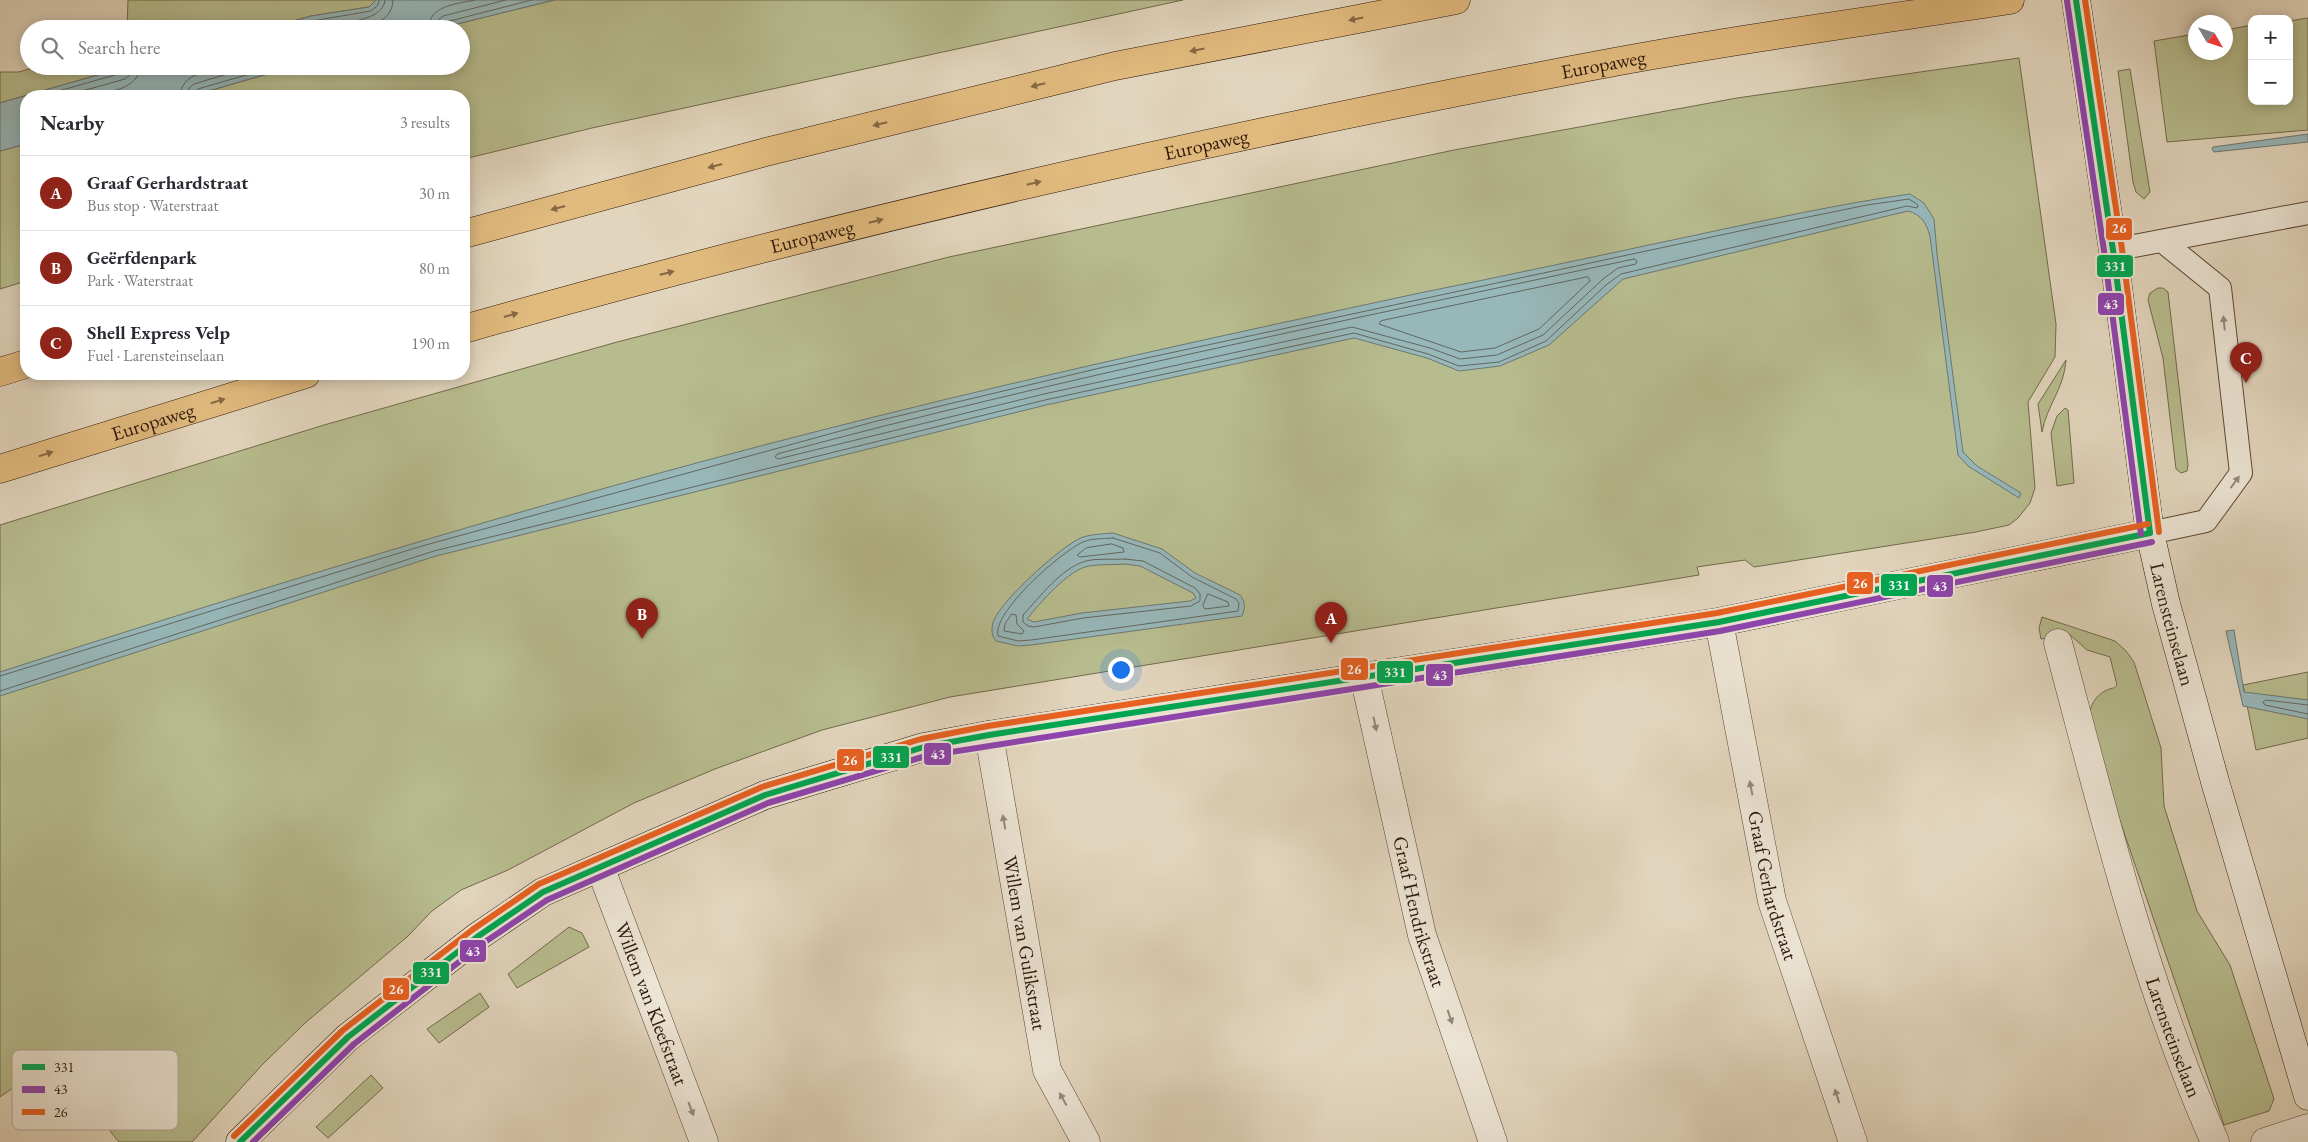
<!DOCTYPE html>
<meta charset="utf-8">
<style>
body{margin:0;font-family:"EB Garamond",serif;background:#f2f2f3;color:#2b2b33}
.controls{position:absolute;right:15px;top:15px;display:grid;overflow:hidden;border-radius:10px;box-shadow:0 2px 12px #0003}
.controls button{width:45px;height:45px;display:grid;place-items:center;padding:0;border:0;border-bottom:1px solid #e1e1e2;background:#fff;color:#2b2b33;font:25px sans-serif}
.compass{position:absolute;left:2188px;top:15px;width:45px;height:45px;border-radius:50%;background:#fff;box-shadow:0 2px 12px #0003;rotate:129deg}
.you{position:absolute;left:1120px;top:669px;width:18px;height:18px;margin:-12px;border:4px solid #fff;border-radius:50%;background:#1a73e8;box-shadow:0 0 0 8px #1a73e833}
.badge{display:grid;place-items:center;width:32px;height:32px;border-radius:50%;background:#8f2418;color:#fff;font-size:16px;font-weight:700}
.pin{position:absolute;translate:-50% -41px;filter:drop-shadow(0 1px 2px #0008)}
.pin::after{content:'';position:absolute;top:26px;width:18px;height:15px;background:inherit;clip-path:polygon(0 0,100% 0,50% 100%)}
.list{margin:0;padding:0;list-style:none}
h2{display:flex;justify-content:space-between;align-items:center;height:65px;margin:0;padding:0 20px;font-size:21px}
h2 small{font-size:16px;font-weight:400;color:#7c7c81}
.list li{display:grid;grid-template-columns:32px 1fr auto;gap:15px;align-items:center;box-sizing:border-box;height:75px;padding:0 20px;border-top:1px solid #e1e1e2}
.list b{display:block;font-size:19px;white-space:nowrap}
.list p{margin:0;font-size:16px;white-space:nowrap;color:#7c7c81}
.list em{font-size:16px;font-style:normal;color:#7c7c81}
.icon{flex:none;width:28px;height:28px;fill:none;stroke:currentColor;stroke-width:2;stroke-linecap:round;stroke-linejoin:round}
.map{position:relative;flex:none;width:2308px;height:1142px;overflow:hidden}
.search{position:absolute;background:#fff;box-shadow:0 2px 12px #0003;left:20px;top:20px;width:450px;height:55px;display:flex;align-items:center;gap:12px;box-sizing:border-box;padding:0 18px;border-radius:28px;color:#7c7c81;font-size:19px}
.panel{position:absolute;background:#fff;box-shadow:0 2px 12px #0003;left:20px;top:90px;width:450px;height:290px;border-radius:20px}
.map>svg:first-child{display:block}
</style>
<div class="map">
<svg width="2308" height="1142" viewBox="0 0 2308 1142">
<rect width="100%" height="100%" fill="#e2d5bd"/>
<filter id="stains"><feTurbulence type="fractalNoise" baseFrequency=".004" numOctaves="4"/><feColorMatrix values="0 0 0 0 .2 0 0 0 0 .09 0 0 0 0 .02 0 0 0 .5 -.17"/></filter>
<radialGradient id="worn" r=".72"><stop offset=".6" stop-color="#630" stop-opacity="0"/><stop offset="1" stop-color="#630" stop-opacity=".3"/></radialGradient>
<g fill="#b7bc8e" stroke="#726a4b">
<path d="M128,0H376L369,7L311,16L264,29H127Z"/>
<path d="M554,0H1183L592,128L464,159V96H191L295,66H461V29H437Z"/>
<path d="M2308,18V130L2167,142L2154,41L2195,34L2196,52H2226V30L2252,25V101H2289V21Z"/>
<path d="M2019,58L2056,324L2055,357L2028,402L2035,488L2030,503L2018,518L2009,525L1976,532L1754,567L1745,560L1697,567L1699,575L950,697L822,730L715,769L634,803L508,870L461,890L432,911L407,937L305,1023L262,1065L192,1142H119L52,1060L0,1097V525L324,425L617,342L949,257L1454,150L1737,98Z"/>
<path d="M39,66H129L0,103V72H19Z"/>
<path d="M2130,69L2150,192L2144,199L2136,192L2133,182L2118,71Z"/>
<path d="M26,144V281L0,289V151Z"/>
<path d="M2158,288H2163L2168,292L2188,465L2187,471L2181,473L2176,469L2163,358L2148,300L2150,293Z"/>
<path d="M2066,360C2064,389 2047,405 2042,432L2038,404Z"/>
<path d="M2065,408L2068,410L2074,483L2057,486L2051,433L2057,416Z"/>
<path d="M2042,617L2115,641L2126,651L2134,662L2161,748L2164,806L2197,911L2230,965L2274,1099L2269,1111L2224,1125L2223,1122L2089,730C2088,714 2090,698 2107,690C2111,688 2114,689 2117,685L2110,657L2087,650L2069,634L2041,639L2039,628Z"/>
<path d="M2308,672V738L2256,750L2243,685Z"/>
<path d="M569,927L582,933L589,947L517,988L508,974Z"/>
<path d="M480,993L489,1007L439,1043L427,1029Z"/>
<path d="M371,1075L383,1088L328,1138L316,1127Z"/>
</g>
<g fill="#97b7b9" stroke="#6c7772" fill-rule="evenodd">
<path d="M376,0H554L437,29H264L311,16L369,7Z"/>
<path d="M129,66H295L191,96H26V144L0,151V103Z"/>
<path d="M2308,134V142L2214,152L2212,149L2213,147Z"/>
<path d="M1910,194L1924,203L1934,219L1937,254L1963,452L1977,466L2021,493L2019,498L1968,466L1958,455L1930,236C1926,223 1922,215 1908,211L1623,279L1549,345L1500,366L1459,371L1427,358L1354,338L1046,405L436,556L0,696V672C289,579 580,490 874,417C1054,372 1234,333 1415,294C1509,275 1602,255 1696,235C1767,220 1838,204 1910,194Z"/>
<path d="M1113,533L1162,549L1195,573L1240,595C1246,603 1245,608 1242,616L1031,645L1018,646L996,641C991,636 991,627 994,620C1002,600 1063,544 1083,537C1093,534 1103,534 1113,533ZM1125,564L1140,566L1193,593L1196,598L1190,601L1082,613L1034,622L1027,619C1040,603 1069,569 1089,566C1101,564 1113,565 1125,564Z"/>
<path d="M2234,630L2244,692L2308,700V719L2243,706L2226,631Z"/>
</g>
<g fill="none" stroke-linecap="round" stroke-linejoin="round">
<g stroke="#626760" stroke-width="1">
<path d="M283,29L312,21L371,11L378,5L379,0"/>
<path d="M306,29C326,23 384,25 385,0"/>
<path d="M349,29C368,26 392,24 393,0"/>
<path d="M428,29C429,5 457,4 475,0"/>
<path d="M435,29L437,21L443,16L506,0"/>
<path d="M441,29L446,22L532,0"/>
<path d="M41,96L122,73L126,66"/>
<path d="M64,96L125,79L131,74L133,66"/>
<path d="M91,96C109,91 139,90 140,66"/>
<path d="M180,96C181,73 209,71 227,66"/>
<path d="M187,96L189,88L194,84L254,66"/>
<path d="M193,96L198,89L277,66"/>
<path d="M1634,259L1637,261L1636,264L1618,268L1603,279L1543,335L1497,355L1460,359L1430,348L1352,327L1044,394L778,459L775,457L777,454C1060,378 1348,320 1634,259Z"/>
<path d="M1588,277L1590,281L1539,329L1495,348L1461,352L1379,324L1381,321Z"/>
<path d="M1113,538L1160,553L1192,577L1236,599L1239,603L1238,611L1031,640L1018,641L998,636C992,612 1061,552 1083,542C1092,538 1103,539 1113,538Z"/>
<path d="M1112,544L1123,548L1124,552L1080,557L1077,555L1086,548Z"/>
<path d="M1125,559L1143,561L1195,588L1200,594V601L1191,606L1083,618L1034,627L1028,626L1023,622V615C1040,597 1061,568 1086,561C1097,558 1113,560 1125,559Z"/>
<path d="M1208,594L1228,602L1229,606L1205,609L1203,606Z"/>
<path d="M1012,614L1016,615L1017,624L1024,631L1022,634L1004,631L1005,624Z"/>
<path d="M0,676L422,546L873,422L1100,368L1749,229L1867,205L1909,199L1918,205L1917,208L1907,206L1621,274L1606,285L1546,341L1499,362L1459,366L1428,354L1354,333L1045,400L434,551L0,691"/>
<path d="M2308,705L2266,700L2263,702L2265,705L2308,714"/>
</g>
<g stroke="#5a4635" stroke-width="24">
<g id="lane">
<path d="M2113,250L2308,213"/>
<path d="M2150,533L2206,521L2241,473L2220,288L2162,241"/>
</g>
</g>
<g stroke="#5a4635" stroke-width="29">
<g id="street">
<path id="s1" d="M1719,622L1772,901L1853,1142"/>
<path id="s2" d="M2058,643C2103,811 2144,983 2215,1142"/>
<path id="s3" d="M1364,676L1422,935L1493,1142"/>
<path id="s4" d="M989,735L1047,1070L1086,1142"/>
<path id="s5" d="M600,867L704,1142"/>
<path d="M2265,1142L2308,1128"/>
</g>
</g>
<g stroke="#2c1708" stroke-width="29">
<g id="secondary">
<path id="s6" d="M2076,0L2113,250L2150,533L2166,604L2216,785L2308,1096"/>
<path d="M240,1142L348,1037L477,937L543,892L765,795L924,747L989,735L1719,622L2150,533"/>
</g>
</g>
<g stroke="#2c1708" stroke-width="29">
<g id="highway">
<path d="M464,234L762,153L1115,66L1456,0"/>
<path id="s7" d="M464,329C841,222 1224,135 1609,63C1742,38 1877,20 2010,0"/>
<path d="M0,372L26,364"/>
<path id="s8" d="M0,469L306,374"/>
</g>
</g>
<use href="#lane" stroke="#ece4d4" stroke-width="22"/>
<use href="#street" stroke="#ece4d4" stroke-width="28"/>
<use href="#secondary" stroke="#ece4d4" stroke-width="28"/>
<use href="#highway" stroke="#e1ba7e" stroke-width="28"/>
<g stroke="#ece4d4" stroke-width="10">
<g id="bus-1">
<path d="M2076,0L2113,250L2150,533"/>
<path d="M240,1142L348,1037L477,937L543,892L765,795L924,747L989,735L1719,622L2150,533"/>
</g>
</g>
<g stroke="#ece4d4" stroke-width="10">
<g id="bus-2">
<path d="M2067,1L2104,251L2141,534"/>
<path d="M253,1142L354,1044L482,944L547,900L768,803L926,756L1720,631L2152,542"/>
</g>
</g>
<g stroke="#ece4d4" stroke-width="10">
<g id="bus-3">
<path d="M2085,0L2122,249L2159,532"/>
<path d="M234,1136L343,1030L472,930L539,884L762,787L921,739L988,726L1717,613L2148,524"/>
</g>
</g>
<use href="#bus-1" stroke="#00a651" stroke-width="6"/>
<use href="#bus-2" stroke="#8e44ad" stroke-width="6"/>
<use href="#bus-3" stroke="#e86121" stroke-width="6"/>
</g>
<defs><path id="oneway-solid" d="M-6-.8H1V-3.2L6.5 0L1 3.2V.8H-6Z" transform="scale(1.25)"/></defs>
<g fill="#866843">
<use href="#oneway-solid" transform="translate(1356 19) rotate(169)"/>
<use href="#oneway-solid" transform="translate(1197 50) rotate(169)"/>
<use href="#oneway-solid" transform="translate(1038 85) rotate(166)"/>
<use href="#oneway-solid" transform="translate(880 124) rotate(166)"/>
<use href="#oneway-solid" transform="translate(715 166) rotate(165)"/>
<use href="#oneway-solid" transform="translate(1034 183) rotate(-13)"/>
<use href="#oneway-solid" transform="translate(558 208) rotate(165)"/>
<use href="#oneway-solid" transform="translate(876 221) rotate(-14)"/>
<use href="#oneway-solid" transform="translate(667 273) rotate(-14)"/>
<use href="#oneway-solid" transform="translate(511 315) rotate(-16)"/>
<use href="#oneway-solid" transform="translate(218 401) rotate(-17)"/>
<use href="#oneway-solid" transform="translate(46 454) rotate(-18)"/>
</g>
<g fill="#968878">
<use href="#oneway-solid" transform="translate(2224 323) rotate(-96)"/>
<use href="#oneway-solid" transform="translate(2235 482) rotate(-54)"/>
<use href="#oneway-solid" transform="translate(1375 724) rotate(78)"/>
<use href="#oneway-solid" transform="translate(1751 788) rotate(-101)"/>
<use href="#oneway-solid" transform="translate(1004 822) rotate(-100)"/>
<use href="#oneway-solid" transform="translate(1450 1017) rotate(71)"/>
<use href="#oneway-solid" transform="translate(1837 1096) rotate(-108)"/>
<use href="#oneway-solid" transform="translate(1063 1099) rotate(-119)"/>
<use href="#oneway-solid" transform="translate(691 1109) rotate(69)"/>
</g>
<g text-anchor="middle" stroke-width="5" stroke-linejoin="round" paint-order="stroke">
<g font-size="20" fill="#2c1708" stroke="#ece4d4">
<text dy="7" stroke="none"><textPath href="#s7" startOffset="1170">Europaweg</textPath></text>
<text dy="7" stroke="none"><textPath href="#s7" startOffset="765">Europaweg</textPath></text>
<text dy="7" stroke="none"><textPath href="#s7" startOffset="360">Europaweg</textPath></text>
<text dy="7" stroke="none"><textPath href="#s8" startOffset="160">Europaweg</textPath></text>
<text dy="7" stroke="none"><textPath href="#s6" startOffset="632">Larensteinselaan</textPath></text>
<text dy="7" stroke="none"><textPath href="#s1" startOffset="269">Graaf Gerhardstraat</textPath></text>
<text dy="7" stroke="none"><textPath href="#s3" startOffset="242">Graaf Hendrikstraat</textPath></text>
<text dy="7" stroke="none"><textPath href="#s4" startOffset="211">Willem van Gulikstraat</textPath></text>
<text dy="7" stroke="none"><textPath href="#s5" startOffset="146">Willem van Kleefstraat</textPath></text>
<text dy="7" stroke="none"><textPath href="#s2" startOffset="411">Larensteinselaan</textPath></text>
</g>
</g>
<rect x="12" y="1050" width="166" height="80" rx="8" fill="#ece4d4" stroke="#b2a697" stroke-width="1"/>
<rect x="22" y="1064" width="23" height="6" fill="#00a651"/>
<rect x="22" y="1086" width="23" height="7" fill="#8e44ad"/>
<rect x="22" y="1109" width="23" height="6" fill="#e86121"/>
<g font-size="14" fill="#2c1708">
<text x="54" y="1072">331</text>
<text x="54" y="1094">43</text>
<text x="54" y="1117">26</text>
</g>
<g stroke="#ece4d4" stroke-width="2">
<rect x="2105" y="217" width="28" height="24" rx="5" fill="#e86121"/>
<rect x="2096" y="254" width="38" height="24" rx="5" fill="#00a651"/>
<rect x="2097" y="292" width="28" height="24" rx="5" fill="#8e44ad"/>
<rect x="1846" y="571" width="28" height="24" rx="5" fill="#e86121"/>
<rect x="1880" y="573" width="38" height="24" rx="5" fill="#00a651"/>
<rect x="1926" y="574" width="28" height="24" rx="5" fill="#8e44ad"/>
<rect x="1340" y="657" width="29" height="24" rx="5" fill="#e86121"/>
<rect x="1376" y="660" width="38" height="24" rx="5" fill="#00a651"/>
<rect x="1425" y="663" width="29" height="24" rx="5" fill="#8e44ad"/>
<rect x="923" y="742" width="29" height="24" rx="5" fill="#8e44ad"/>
<rect x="872" y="745" width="38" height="24" rx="5" fill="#00a651"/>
<rect x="836" y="748" width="29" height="24" rx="5" fill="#e86121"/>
<rect x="459" y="939" width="28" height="24" rx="5" fill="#8e44ad"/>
<rect x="412" y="961" width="38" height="24" rx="5" fill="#00a651"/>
<rect x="382" y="977" width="28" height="24" rx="5" fill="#e86121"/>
</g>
<g font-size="14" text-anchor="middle" font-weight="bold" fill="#fff">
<text x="2119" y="233">26</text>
<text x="2115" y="271">331</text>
<text x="2111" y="309">43</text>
<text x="1860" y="588">26</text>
<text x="1899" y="590">331</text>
<text x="1940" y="591">43</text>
<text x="1354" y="674">26</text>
<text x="1395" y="677">331</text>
<text x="1440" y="680">43</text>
<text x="938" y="759">43</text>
<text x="891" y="762">331</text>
<text x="850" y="765">26</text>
<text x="473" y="956">43</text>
<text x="431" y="977">331</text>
<text x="396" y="994">26</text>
</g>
<rect width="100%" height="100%" filter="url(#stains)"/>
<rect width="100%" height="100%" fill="url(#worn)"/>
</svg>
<div class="controls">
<button>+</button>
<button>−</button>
</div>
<svg class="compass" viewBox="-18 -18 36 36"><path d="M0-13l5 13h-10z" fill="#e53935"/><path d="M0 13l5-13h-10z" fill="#7c7c81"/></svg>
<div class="you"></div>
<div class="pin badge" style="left:1331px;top:643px">A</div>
<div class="pin badge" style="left:642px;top:639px">B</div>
<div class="pin badge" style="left:2246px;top:383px">C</div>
<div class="search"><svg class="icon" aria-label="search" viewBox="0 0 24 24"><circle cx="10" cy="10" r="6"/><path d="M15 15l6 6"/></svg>Search here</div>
<section class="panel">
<h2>Nearby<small>3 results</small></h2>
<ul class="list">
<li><span class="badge">A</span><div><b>Graaf Gerhardstraat</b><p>Bus stop · Waterstraat</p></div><em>30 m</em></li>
<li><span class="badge">B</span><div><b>Geërfdenpark</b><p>Park · Waterstraat</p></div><em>80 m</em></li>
<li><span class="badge">C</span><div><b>Shell Express Velp</b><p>Fuel · Larensteinselaan</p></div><em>190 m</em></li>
</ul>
</section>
</div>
